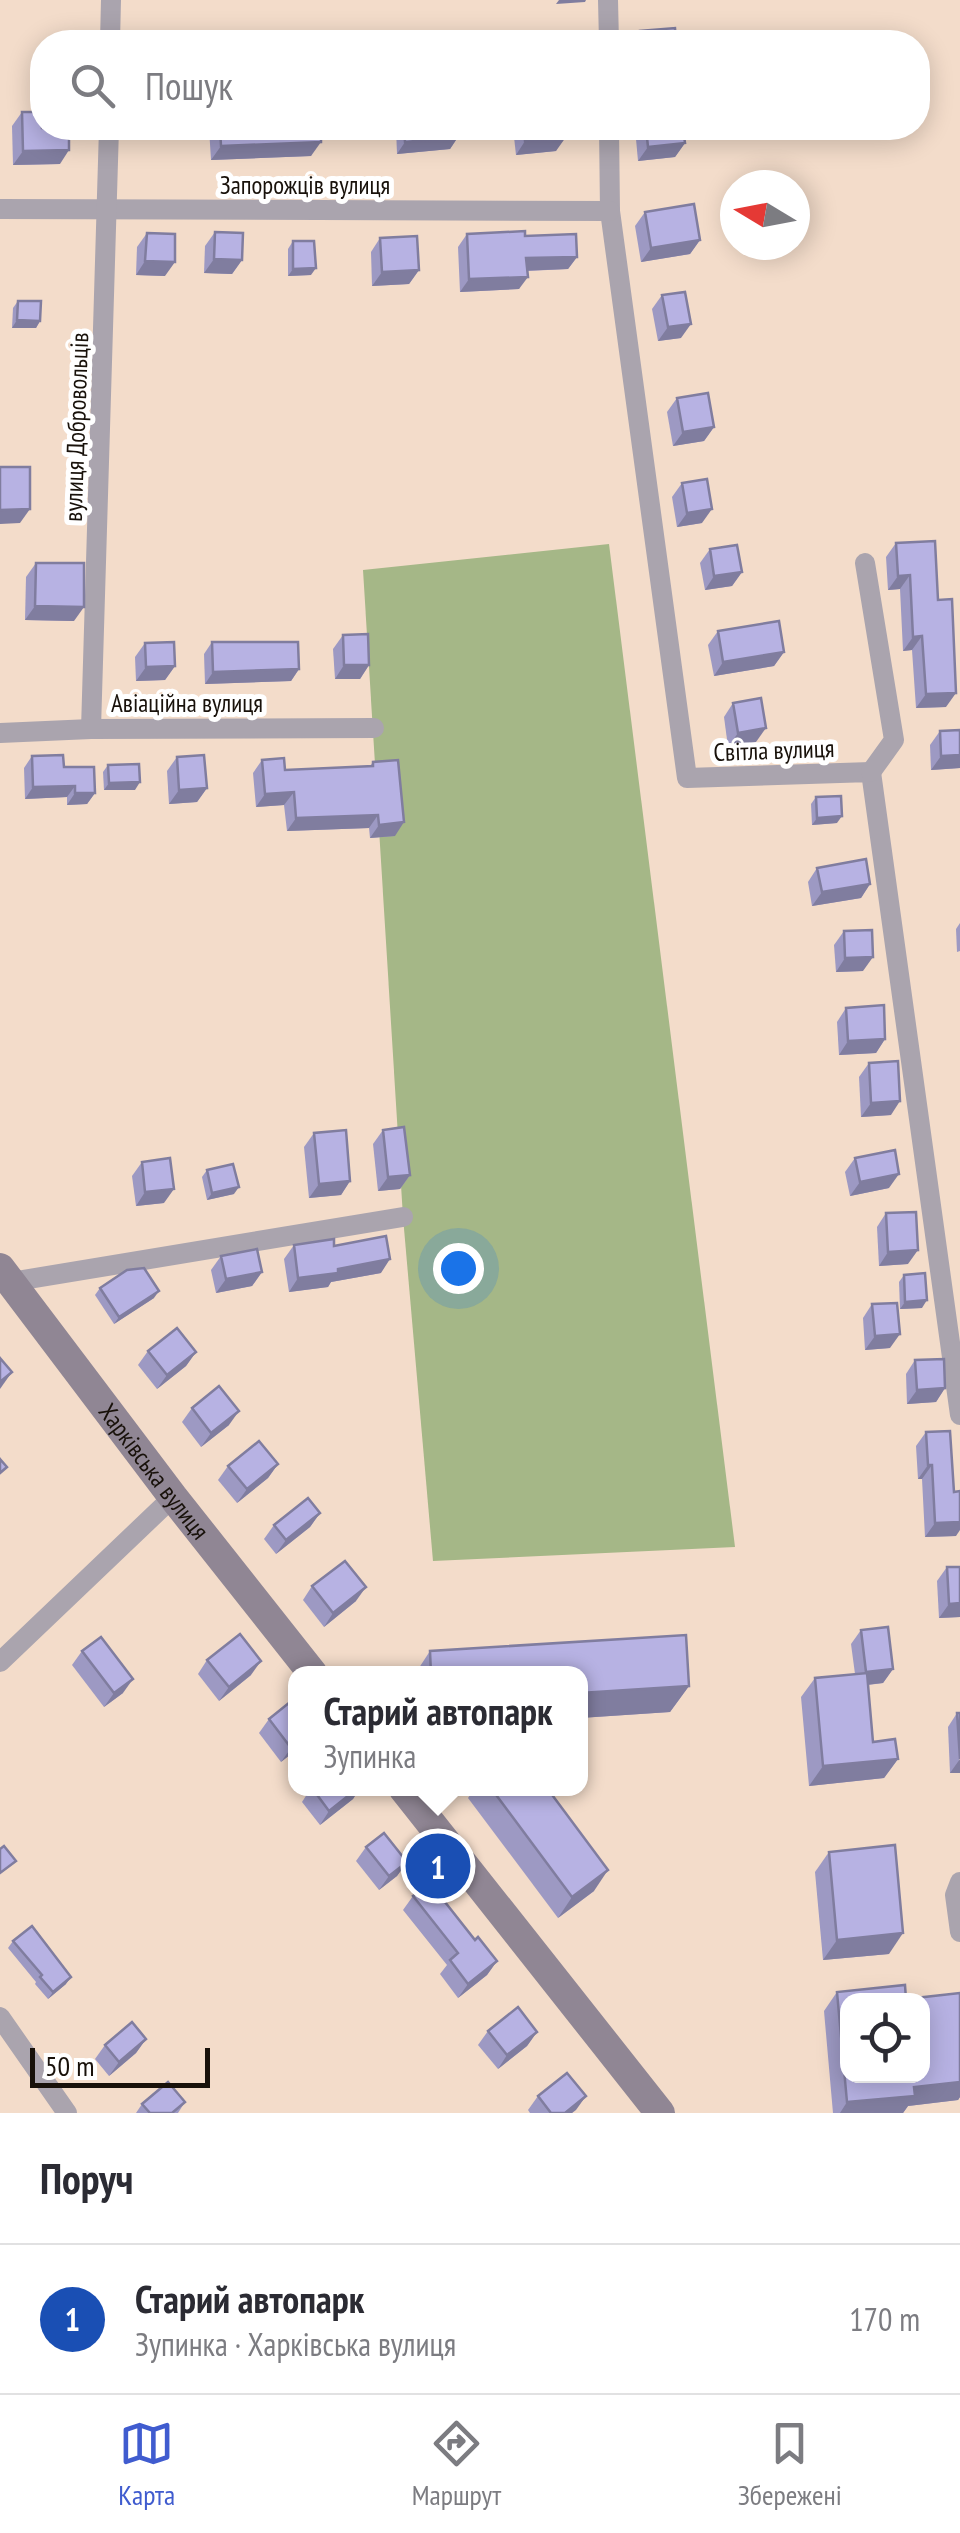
<!DOCTYPE html>
<html lang="uk">
<meta charset="utf-8">
<style>
body{margin:0;font-family:"PT Sans Narrow",sans-serif;background:#f7f7f7;color:#2b2b33}
.controls{position:absolute;right:30px;bottom:30px;display:grid;overflow:hidden;border-radius:20px;box-shadow:0 5px 25px #0003}
.controls button{width:90px;height:90px;display:grid;place-items:center;padding:0;border:0;border-bottom:2px solid #e1e1e2;background:#fff;color:#2b2b33;font:50px sans-serif}
.compass{position:absolute;left:720px;top:170px;width:90px;height:90px;border-radius:50%;background:#fff;box-shadow:0 5px 25px #0003;rotate:280deg}
.scale{position:absolute;left:30px;bottom:25px;width:180px;box-sizing:border-box;padding-left:10px;border:5px solid #18110a;border-top:0;font-size:28px;line-height:35px;white-space:nowrap;color:#18110a;-webkit-text-stroke:8px #fff;paint-order:stroke}
.you{position:absolute;left:458px;top:1268px;width:35px;height:35px;margin:-25px;border:8px solid #fff;border-radius:50%;background:#1a73e8;box-shadow:0 0 0 15px #1a73e833}
.badge{display:grid;place-items:center;width:65px;height:65px;border-radius:50%;background:#405ccf;color:#fff;font-size:32px;font-weight:700}
.pin{position:absolute;translate:-50% -50%;border:5px solid #fff;box-shadow:0 2px 10px #0006}
.popup{position:absolute;left:288px;top:1666px;width:300px;height:130px;box-sizing:border-box;display:grid;place-content:center;border-radius:20px;background:#fff;filter:drop-shadow(0 2px 8px #0005);font-size:32px;white-space:nowrap;color:#7c7c81}
.popup b{font-size:38px;color:#2b2b33}
.popup::after{content:'';position:absolute;left:50%;top:100%;margin-left:-20px;border:20px solid transparent;border-top-color:#fff}
.list{margin:0;padding:0;list-style:none}
h2{display:flex;justify-content:space-between;align-items:center;height:130px;margin:0;padding:0 40px;font-size:42px}
h2 small{font-size:32px;font-weight:400;color:#7c7c81}
.list li{display:grid;grid-template-columns:65px 1fr auto;gap:30px;align-items:center;box-sizing:border-box;height:150px;padding:0 40px;border-top:2px solid #e1e1e2}
.list b{display:block;font-size:38px;white-space:nowrap}
.list p{margin:0;font-size:32px;white-space:nowrap;color:#7c7c81}
.list em{font-size:32px;font-style:normal;color:#7c7c81}
.icon{flex:none;width:55px;height:55px;fill:none;stroke:currentColor;stroke-width:2;stroke-linecap:round;stroke-linejoin:round}
.map{position:relative;flex:none;width:960px;height:2113px;overflow:hidden}
.search{position:absolute;background:#fff;box-shadow:0 5px 25px #0003;left:30px;right:30px;top:30px;height:110px;display:flex;align-items:center;gap:25px;box-sizing:border-box;padding:0 35px;border-radius:40px;color:#7c7c81;font-size:38px}
.sheet{height:280px;background:#fff}
nav{display:flex;justify-content:space-around;align-items:center;box-sizing:border-box;height:140px;border-top:2px solid #e1e1e2;background:#fff;font-size:28px;color:#7c7c81}
nav a{display:grid;justify-items:center;gap:5px}
nav .on{color:#405ccf}
.map>svg:first-child{display:block}
</style>
<div class="map">
<svg width="960" height="2113" viewBox="0 0 960 2113">
<rect width="100%" height="100%" fill="#f3dcca"/>
<path fill="#a5b787" d="M609,544L735,1547L433,1561L403,1217L363,570Z"/>
<g fill="none" stroke-linecap="round" stroke-linejoin="round">
<g stroke="#aaa4ae" stroke-width="20">
<path d="M608,0L609,42"/>
<path d="M110,42L111,0"/>
<path d="M609,128L610,211L687,778L871,772L960,1415"/>
<path d="M0,209L610,211"/>
<path d="M865,563L894,740L871,772"/>
<path d="M91,729L109,128"/>
<path d="M0,733L91,729L374,728"/>
<path d="M11,1282L403,1217"/>
<path d="M0,1662L173,1497"/>
<path d="M960,1882L955,1895L960,1932"/>
<path d="M0,2017L67,2113"/>
</g>
<g stroke="#908694" stroke-width="30">
<path id="s1" d="M0,1268L173,1497L313,1674"/>
<path d="M403,1788L660,2113"/>
</g>
</g>
<g fill="#9d99c3">
<path d="M640,31L676,42H632Z"/>
<path d="M22,112L60,164L13,165L12,126Z"/>
<path d="M209,128H321L311,156L211,160Z"/>
<path d="M396,128H457L458,137L450,149L397,154Z"/>
<path d="M513,128H565L556,151L516,155Z"/>
<path d="M635,128H683L685,143L675,157L638,161Z"/>
<path d="M645,212L700,240L690,254L641,262L635,226Z"/>
<path d="M215,232L242,260L232,274L204,273L205,246Z"/>
<path d="M147,233L165,276L136,275L137,247Z"/>
<path d="M467,234L525,236L577,257L568,269L527,271L519,289L460,292L458,247Z"/>
<path d="M380,238L419,270L409,284L372,286L371,252Z"/>
<path d="M293,241L311,275L288,276V249Z"/>
<path d="M662,295L681,338L658,341L652,309Z"/>
<path d="M18,301L40,321L36,328H12L13,308Z"/>
<path d="M677,398L714,427L704,441L673,446L667,412Z"/>
<path d="M682,483L702,523L677,527L672,497Z"/>
<path d="M896,543L938,600L946,707L916,708L912,650L903,651L900,589L888,590L886,557Z"/>
<path d="M710,549L742,572L732,586L705,590L700,563Z"/>
<path d="M36,563L74,621L25,620L26,577Z"/>
<path d="M718,631L784,652L774,666L714,676L708,645Z"/>
<path d="M343,635L369,665L360,679H335L333,649Z"/>
<path d="M212,642L299,669L291,681L205,684L204,654Z"/>
<path d="M145,643L175,666L165,680L136,681L135,657Z"/>
<path d="M733,703L756,742L728,747L724,717Z"/>
<path d="M960,730V768L931,770L930,745L940,731Z"/>
<path d="M32,756L64,767L95,793L87,804L67,805V797L25,799L24,768Z"/>
<path d="M177,757L207,788L197,802L169,804L167,771Z"/>
<path d="M262,760L285,770L370,766L373,762L395,836L370,838L369,828L287,831L284,805L256,807L253,773Z"/>
<path d="M108,765L135,790H104L103,772Z"/>
<path d="M816,797L837,823L812,825L811,804Z"/>
<path d="M817,868L870,884L861,898L812,906L808,882Z"/>
<path d="M960,923V951L957,952L956,929Z"/>
<path d="M844,931L863,971L836,972L834,945Z"/>
<path d="M846,1008L885,1039L876,1053L839,1055L837,1022Z"/>
<path d="M869,1063L891,1115L861,1117L859,1077Z"/>
<path d="M383,1130L410,1175L400,1189L378,1191L373,1144Z"/>
<path d="M314,1133L350,1181L341,1195L309,1198L304,1147Z"/>
<path d="M855,1158L889,1188L850,1196L845,1172Z"/>
<path d="M142,1162L164,1203L136,1206L132,1176Z"/>
<path d="M207,1170L234,1194L207,1200L202,1177Z"/>
<path d="M886,1213L908,1264L879,1266L877,1227Z"/>
<path d="M294,1245L334,1246L381,1273L331,1282L328,1287L289,1292L284,1259Z"/>
<path d="M221,1256L262,1272L252,1286L216,1293L211,1270Z"/>
<path d="M904,1275L922,1308L900,1309L899,1282Z"/>
<path d="M100,1288L154,1298L114,1324L95,1295Z"/>
<path d="M872,1304L890,1348L865,1350L863,1318Z"/>
<path d="M148,1351L196,1352L186,1366L157,1389L138,1365Z"/>
<path d="M915,1360L945,1388L936,1402L907,1404L906,1374Z"/>
<path d="M192,1408L229,1425L201,1447L182,1422Z"/>
<path d="M926,1432L956,1536L925,1537L922,1479H918L916,1446Z"/>
<path d="M278,1464L268,1478L237,1503L218,1480L228,1466Z"/>
<path d="M320,1513L310,1527L276,1554L264,1539L274,1525Z"/>
<path d="M947,1567H960V1617L939,1618L937,1581Z"/>
<path d="M312,1586L356,1601L324,1627L303,1600Z"/>
<path d="M861,1630L893,1669L883,1683L868,1685L873,1742L898,1759L884,1778L809,1786L801,1697L815,1678L855,1674L851,1644Z"/>
<path d="M82,1651L123,1693L104,1707L72,1665Z"/>
<path d="M430,1651L689,1686L670,1712L580,1718V1674H415Z"/>
<path d="M207,1660L251,1675L219,1701L198,1674Z"/>
<path d="M295,1698L296,1750L281,1762L259,1733L269,1719Z"/>
<path d="M957,1713L960,1773H950L948,1727Z"/>
<path d="M311,1788H360L353,1799L320,1825L302,1802Z"/>
<path d="M475,1788H547L594,1891L558,1918L468,1798Z"/>
<path d="M366,1847L407,1862L397,1876L379,1890L356,1861Z"/>
<path d="M829,1852L889,1954L823,1960L815,1872Z"/>
<path d="M413,1896L475,1940L497,1961L487,1975L458,1998L440,1974L447,1965L403,1910Z"/>
<path d="M13,1941L66,1984L48,1999L35,1984L36,1982L8,1948Z"/>
<path d="M837,1992L906,1999L960,1993V2097L958,2100L908,2106L903,2113H833L824,2011Z"/>
<path d="M488,2031L537,2032L527,2046L498,2069L478,2045Z"/>
<path d="M146,2039L136,2053L109,2076L95,2059L105,2045Z"/>
<path d="M538,2096H586L572,2113H530L528,2110Z"/>
<path d="M185,2102L178,2113H136L142,2104Z"/>
</g>
<g fill="#807d9f">
<path d="M559,0H586L585,2L556,4Z"/>
<path d="M458,137L450,149L397,154L405,142Z"/>
<path d="M566,137L556,151L516,155L525,141Z"/>
<path d="M321,142L311,156L211,160L221,146Z"/>
<path d="M685,143L675,157L638,161L648,147Z"/>
<path d="M69,150L60,164L13,165L23,151Z"/>
<path d="M700,240L690,254L641,262L651,248Z"/>
<path d="M577,257L568,269L518,271L526,258Z"/>
<path d="M214,259L242,260L232,274L204,273Z"/>
<path d="M145,261L175,262L165,276L136,275Z"/>
<path d="M316,268L311,275L288,276L293,269Z"/>
<path d="M419,270L409,284L372,286L382,272Z"/>
<path d="M528,277L519,289L460,292L469,279Z"/>
<path d="M17,320L40,321L36,328H12Z"/>
<path d="M691,324L681,338L658,341L668,327Z"/>
<path d="M714,427L704,441L673,446L683,432Z"/>
<path d="M30,509L20,523L0,524V510Z"/>
<path d="M712,509L702,523L677,527L687,513Z"/>
<path d="M742,572L732,586L705,590L714,576Z"/>
<path d="M910,575L900,589L888,590L898,576Z"/>
<path d="M35,606L84,607L74,621L25,620Z"/>
<path d="M922,636L912,650L903,651L913,637Z"/>
<path d="M784,652L774,666L714,676L723,662Z"/>
<path d="M344,665H369L360,679H335Z"/>
<path d="M175,666L165,680L136,681L146,667Z"/>
<path d="M299,669L291,681L205,684L213,672Z"/>
<path d="M956,693L946,707L916,708L926,694Z"/>
<path d="M766,728L756,742L728,747L738,733Z"/>
<path d="M960,755V768L931,770L941,756Z"/>
<path d="M140,782L135,790H104L109,783Z"/>
<path d="M75,786L67,797L25,799L33,787Z"/>
<path d="M207,788L197,802L169,804L179,790Z"/>
<path d="M294,792L284,805L256,807L265,794Z"/>
<path d="M75,793H95L87,804L67,805Z"/>
<path d="M378,815L369,828L287,831L296,818Z"/>
<path d="M842,816L837,823L812,825L817,818Z"/>
<path d="M404,822L395,836L370,838L379,825Z"/>
<path d="M870,884L861,898L812,906L822,892Z"/>
<path d="M873,957L863,971L836,972L845,958Z"/>
<path d="M885,1039L876,1053L839,1055L848,1041Z"/>
<path d="M900,1101L891,1115L861,1117L871,1103Z"/>
<path d="M899,1174L889,1188L850,1196L860,1182Z"/>
<path d="M410,1175L400,1189L378,1191L388,1177Z"/>
<path d="M350,1181L341,1195L309,1198L319,1184Z"/>
<path d="M239,1187L234,1194L207,1200L212,1193Z"/>
<path d="M174,1189L164,1203L136,1206L145,1192Z"/>
<path d="M918,1250L908,1264L879,1266L888,1252Z"/>
<path d="M390,1259L381,1273L331,1282L328,1287L289,1292L298,1278Z"/>
<path d="M262,1272L252,1286L216,1293L226,1279Z"/>
<path d="M159,1291L154,1298L114,1324L119,1317Z"/>
<path d="M927,1300L922,1308L900,1309L905,1302Z"/>
<path d="M900,1334L890,1348L865,1350L875,1336Z"/>
<path d="M196,1352L186,1366L157,1389L167,1375Z"/>
<path d="M12,1372L0,1389V1382Z"/>
<path d="M945,1388L936,1402L907,1404L917,1390Z"/>
<path d="M239,1411L229,1425L201,1447L211,1433Z"/>
<path d="M278,1464L268,1478L237,1503L247,1489Z"/>
<path d="M928,1465H932L922,1479H918Z"/>
<path d="M320,1513L310,1527L276,1554L286,1540Z"/>
<path d="M960,1522V1530L956,1536L925,1537L935,1523Z"/>
<path d="M366,1587L356,1601L324,1627L333,1613Z"/>
<path d="M960,1603V1617L939,1618L949,1604Z"/>
<path d="M261,1661L251,1675L219,1701L229,1687Z"/>
<path d="M893,1669L883,1683L856,1686L866,1672Z"/>
<path d="M133,1679L123,1693L104,1707L114,1693Z"/>
<path d="M689,1686L670,1712L580,1718V1693Z"/>
<path d="M296,1744V1750L281,1762L291,1748Z"/>
<path d="M898,1759L884,1778L809,1786L823,1766Z"/>
<path d="M960,1759V1773H950Z"/>
<path d="M358,1788H360L353,1799L320,1825L329,1811Z"/>
<path d="M407,1862L397,1876L379,1890L389,1876Z"/>
<path d="M608,1870L594,1891L558,1918L572,1897Z"/>
<path d="M903,1933L889,1954L823,1960L837,1940Z"/>
<path d="M497,1961L487,1975L458,1998L468,1984Z"/>
<path d="M71,1977L66,1984L48,1999L53,1992Z"/>
<path d="M537,2032L527,2046L498,2069L507,2055Z"/>
<path d="M146,2039L136,2053L109,2076L119,2062Z"/>
<path d="M960,2082V2097L958,2100L908,2106L903,2113H840L847,2102L914,2087Z"/>
<path d="M586,2096L576,2110L572,2113H565Z"/>
</g>
<g fill="#b7b2e3" stroke="#807d9f" stroke-width="2.5" fill-rule="evenodd">
<path d="M675,28L676,42H641L640,31Z"/>
<path d="M22,112H42V128H69V150L23,151Z"/>
<path d="M220,128H321V142L221,146Z"/>
<path d="M404,128H457L458,137L405,142Z"/>
<path d="M524,128H565L566,137L525,141Z"/>
<path d="M646,128H683L685,143L648,147Z"/>
<path d="M694,204L700,240L651,248L645,212Z"/>
<path d="M525,231V236L576,234L577,257L526,258L528,277L469,279L467,234Z"/>
<path d="M215,232L243,233L242,260L214,259Z"/>
<path d="M147,233L175,234V262L145,261Z"/>
<path d="M417,236L419,270L382,272L380,238Z"/>
<path d="M293,241H314L316,268L293,269Z"/>
<path d="M685,292L691,324L668,327L662,295Z"/>
<path d="M18,301H41L40,321L17,320Z"/>
<path d="M708,393L714,427L683,432L677,398Z"/>
<path d="M0,467H30V509L0,510Z"/>
<path d="M707,479L712,509L687,513L682,483Z"/>
<path d="M935,541L938,600L952,599L956,693L926,694L922,636L913,637L910,575L898,576L896,543Z"/>
<path d="M737,545L742,572L714,576L710,549Z"/>
<path d="M36,563H84V607L35,606Z"/>
<path d="M779,621L784,652L723,662L718,631Z"/>
<path d="M368,634L369,665H344L343,635Z"/>
<path d="M174,642L175,666L146,667L145,643Z"/>
<path d="M212,642H298L299,669L213,672Z"/>
<path d="M761,698L766,728L738,733L733,703Z"/>
<path d="M960,730V755L941,756L940,731Z"/>
<path d="M63,755L64,767H94L95,793H75V786L33,787L32,756Z"/>
<path d="M204,755L207,788L179,790L177,757Z"/>
<path d="M284,758L285,770L373,766V762L398,760L404,822L379,825L378,815L296,818L294,792L265,794L262,760Z"/>
<path d="M139,764L140,782L109,783L108,765Z"/>
<path d="M841,796L842,816L817,818L816,797Z"/>
<path d="M866,859L870,884L822,892L817,868Z"/>
<path d="M872,930L873,957L845,958L844,931Z"/>
<path d="M884,1005L885,1039L848,1041L846,1008Z"/>
<path d="M898,1061L900,1101L871,1103L869,1063Z"/>
<path d="M404,1127L410,1175L388,1177L383,1130Z"/>
<path d="M346,1130L350,1181L319,1184L314,1133Z"/>
<path d="M895,1150L899,1174L860,1182L855,1158Z"/>
<path d="M170,1158L174,1189L145,1192L142,1162Z"/>
<path d="M233,1164L239,1187L212,1193L207,1170Z"/>
<path d="M916,1212L918,1250L888,1252L886,1213Z"/>
<path d="M386,1236L390,1259L338,1269V1273L298,1278L294,1245L334,1239V1246Z"/>
<path d="M257,1249L262,1272L226,1279L221,1256Z"/>
<path d="M144,1268L159,1291L119,1317L100,1288L127,1270Z"/>
<path d="M925,1273L927,1300L905,1302L904,1275Z"/>
<path d="M897,1303L900,1334L875,1336L872,1304Z"/>
<path d="M177,1328L196,1352L167,1375L148,1351Z"/>
<path d="M0,1358L12,1372L0,1382Z"/>
<path d="M944,1359L945,1388L917,1390L915,1360Z"/>
<path d="M219,1386L239,1411L211,1433L192,1408Z"/>
<path d="M950,1431L954,1492L960,1491V1522L935,1523L932,1465H928L926,1432Z"/>
<path d="M259,1441L278,1464L247,1489L228,1466Z"/>
<path d="M0,1459L7,1467L0,1473Z"/>
<path d="M308,1498L320,1513L286,1540L274,1525Z"/>
<path d="M345,1561L366,1587L333,1613L312,1586Z"/>
<path d="M947,1567H960V1603L949,1604Z"/>
<path d="M888,1627L893,1669L866,1672L861,1630Z"/>
<path d="M240,1634L261,1661L229,1687L207,1660Z"/>
<path d="M686,1635L689,1686L580,1693V1674H431L430,1651Z"/>
<path d="M101,1637L133,1679L114,1693L82,1651Z"/>
<path d="M867,1673L873,1742L895,1739L898,1759L823,1766L815,1678Z"/>
<path d="M295,1698L296,1744L291,1748L269,1719Z"/>
<path d="M957,1713H960V1759Z"/>
<path d="M312,1788H358L329,1811Z"/>
<path d="M491,1788H547L608,1870L572,1897Z"/>
<path d="M384,1833L407,1862L389,1876L366,1847Z"/>
<path d="M895,1845L903,1933L837,1940L829,1852Z"/>
<path d="M4,1846L16,1861L0,1873V1849Z"/>
<path d="M430,1883L475,1940L478,1937L497,1961L468,1984L450,1960L458,1953L413,1896Z"/>
<path d="M32,1926L71,1977L53,1992L40,1977L42,1975L13,1941Z"/>
<path d="M905,1985L906,1999L960,1993V2082L914,2087L915,2096L847,2102L837,1992ZM848,2000H922V2076H848Z"/>
<path d="M518,2007L537,2032L507,2055L488,2031Z"/>
<path d="M132,2022L146,2039L119,2062L105,2045Z"/>
<path d="M567,2073L586,2096L565,2113H551L538,2096Z"/>
<path d="M168,2082L185,2102L172,2113H150L142,2104Z"/>
</g>
<g text-anchor="middle" stroke-width="10" stroke-linejoin="round" paint-order="stroke">
<g font-size="25" fill="#18110a" stroke="#fff">
<text x="305" y="194">Запорожців вулиця</text>
<text transform="translate(76 427) rotate(-88)" y="9">вулиця Добровольців</text>
<text x="187" y="712">Авіаційна вулиця</text>
<text transform="translate(774 750) rotate(-2)" y="9">Світла вулиця</text>
<text dy="9" stroke="none"><textPath href="#s1" startOffset="255">Харківська вулиця</textPath></text>
</g>
</g>
</svg>
<div class="controls">
<button><svg class="icon" aria-label="locate" viewBox="0 0 24 24"><circle cx="12" cy="12" r="6"/><path d="M12 2v4M12 18v4M2 12h4M18 12h4"/></svg></button>
</div>
<svg class="compass" viewBox="-18 -18 36 36"><path d="M0-13l5 13h-10z" fill="#e53935"/><path d="M0 13l5-13h-10z" fill="#7c7c81"/></svg>
<div class="scale">50 m</div>
<div class="you"></div>
<div class="pin badge" style="left:438px;top:1866px;background:#1a4fb4">1</div>
<div class="popup"><b>Старий автопарк</b>Зупинка</div>
<div class="search"><svg class="icon" aria-label="search" viewBox="0 0 24 24"><circle cx="10" cy="10" r="6"/><path d="M15 15l6 6"/></svg>Пошук</div>
</div>
<section class="sheet">
<h2>Поруч<small></small></h2>
<ul class="list">
<li><span class="badge" style="background:#1a4fb4">1</span><div><b>Старий автопарк</b><p>Зупинка · Харківська вулиця</p></div><em>170 m</em></li>
</ul>
</section>
<nav>
<a class="on"><svg class="icon" aria-label="map" viewBox="0 0 24 24"><path d="M3 6l6-2 6 2 6-2v14l-6 2-6-2-6 2zM9 4v14M15 6v14"/></svg>Карта</a>
<a><svg class="icon" aria-label="directions" viewBox="0 0 24 24"><path d="M12 3l9 9-9 9-9-9zM9 14v-3h6M13 9l2 2-2 2"/></svg>Маршрут</a>
<a><svg class="icon" aria-label="saved" viewBox="0 0 24 24"><path d="M7 4h10v16l-5-4-5 4z"/></svg>Збережені</a>
</nav>
